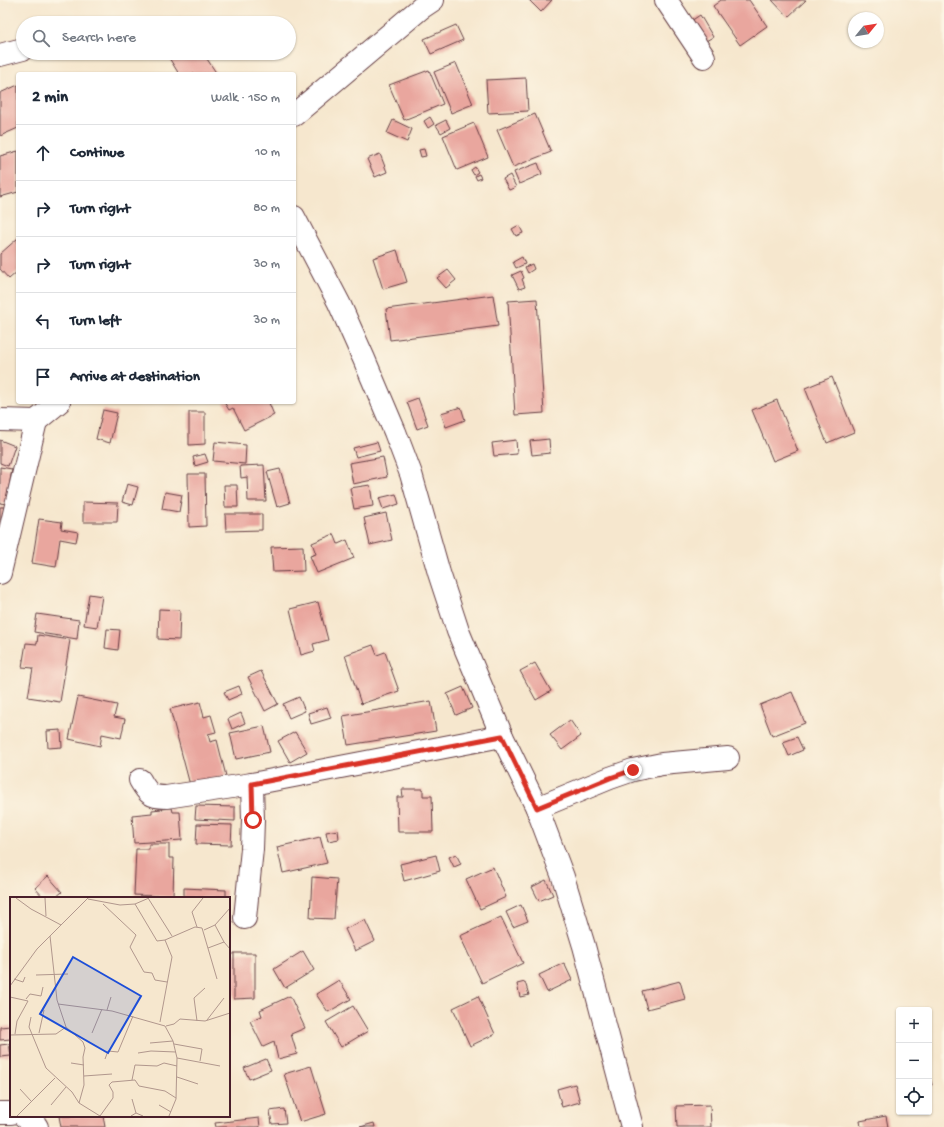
<!DOCTYPE html>
<meta charset="utf-8">
<style>
body{margin:0;font-family:"Gochi Hand",sans-serif;background:#f6f6f7;color:#1f2937}
.controls{position:absolute;right:12px;bottom:12px;display:grid;overflow:hidden;border-radius:4px;box-shadow:0 1px 3px #0004}
.controls button{width:36px;height:36px;display:grid;place-items:center;padding:0;border:0;border-bottom:1px solid #e0e1e3;background:#fff;color:#1f2937;font:20px sans-serif}
.compass{position:absolute;left:848px;top:12px;width:36px;height:36px;border-radius:50%;background:#fff;box-shadow:0 1px 3px #0004;rotate:60deg}
.stop{position:absolute;width:12px;height:12px;margin:-9px;border:3px solid #d93025;border-radius:50%;background:#fff}
.stop.end{background:#d93025;border-color:#fff;box-shadow:0 1px 4px #0008}
.list{margin:0;padding:0;list-style:none}
h2{display:flex;justify-content:space-between;align-items:center;height:52px;margin:0;padding:0 16px;font-size:17px}
h2 small{font-size:13px;font-weight:400;color:#747a83}
.list li{display:grid;grid-template-columns:26px 1fr auto;gap:12px;align-items:center;box-sizing:border-box;height:56px;padding:0 16px;border-top:1px solid #e0e1e3}
.list b{display:block;font-size:15px;white-space:nowrap}
.list em{font-size:13px;font-style:normal;color:#747a83}
.icon{flex:none;width:22px;height:22px;fill:none;stroke:currentColor;stroke-width:2;stroke-linecap:round;stroke-linejoin:round}
.map{position:relative;flex:none;width:944px;height:1127px;overflow:hidden}
.search{position:absolute;background:#fff;box-shadow:0 1px 3px #0004;left:16px;top:16px;width:280px;height:44px;display:flex;align-items:center;gap:10px;box-sizing:border-box;padding:0 14px;border-radius:22px;color:#747a83;font-size:15px}
.panel{position:absolute;background:#fff;box-shadow:0 1px 3px #0004;left:16px;top:72px;width:280px;height:332px;border-radius:4px}
.map>svg:first-child{display:block}
</style>
<div class="map">
<svg width="944" height="1127" viewBox="0 0 944 1127">
<rect width="100%" height="100%" fill="#fcf5e5"/>
<filter id="ink" filterUnits="userSpaceOnUse"><feTurbulence type="fractalNoise" baseFrequency=".025" numOctaves="2"/><feDisplacementMap in="SourceGraphic" scale="8" xChannelSelector="R" yChannelSelector="G"/><feConvolveMatrix kernelMatrix="1 2 1 2 8 2 1 2 1" color-interpolation-filters="sRGB"/></filter>
<filter id="wash" filterUnits="userSpaceOnUse"><feTurbulence type="fractalNoise" baseFrequency=".012" numOctaves="4" result="noise"/><feDisplacementMap in="SourceGraphic" scale="16" xChannelSelector="R" yChannelSelector="G"/><feGaussianBlur stdDeviation="0.9" result="paint"/><feColorMatrix in="noise" values="0 0 0 0 0 0 0 0 0 0 0 0 0 0 0 0 0 1.4 0 .05"/><feComposite in="paint" operator="in"/></filter>
<g filter="url(#wash)">
<rect width="100%" height="100%" fill="#f6e7ce"/>
<g id="blocks">
<g fill="#e9a69e">
<path d="M529,0H552L541,12Z"/>
<path d="M721,0H749L767,26L740,45L713,6Z"/>
<path d="M772,0H806L788,17Z"/>
<path d="M700,15L713,37L704,42L691,21Z"/>
<path d="M181,17L184,23H171Z"/>
<path d="M456,25L463,40L431,54L424,39Z"/>
<path d="M166,53H203L217,74H179Z"/>
<path d="M456,63L473,104L451,113L434,72Z"/>
<path d="M429,70L443,104L404,120L389,85Z"/>
<path d="M526,78L528,111L488,113L486,80Z"/>
<path d="M18,85V128L0,136V93Z"/>
<path d="M535,114L551,152L513,167L497,130Z"/>
<path d="M430,117L434,124L428,128L424,121Z"/>
<path d="M393,120L412,129L407,142L387,133Z"/>
<path d="M446,120L450,128L441,133L436,125Z"/>
<path d="M474,123L488,157L457,170L443,136Z"/>
<path d="M424,149L426,156L421,157L419,150Z"/>
<path d="M18,151V192L0,197V156Z"/>
<path d="M380,154L387,172L375,177L367,159Z"/>
<path d="M538,163L542,174L519,184L514,172Z"/>
<path d="M475,167L478,172L474,175L471,170Z"/>
<path d="M479,174L481,178L477,180L475,176Z"/>
<path d="M510,175L516,187L509,190L503,179Z"/>
<path d="M519,225L523,233L516,236L512,229Z"/>
<path d="M18,238V271L9,279L0,269V254Z"/>
<path d="M397,250L407,282L383,289L373,258Z"/>
<path d="M522,257L525,264L516,268L513,262Z"/>
<path d="M532,264L534,269L528,273L525,267Z"/>
<path d="M448,270L456,280L446,288L437,278Z"/>
<path d="M521,271L524,278L522,279L525,287L519,289L512,275Z"/>
<path d="M493,295L498,326L390,340L386,309Z"/>
<path d="M537,299L544,413L515,415L508,301Z"/>
<path d="M832,377L854,432L827,443L805,388Z"/>
<path d="M418,398L428,425L417,429L407,402Z"/>
<path d="M777,400L798,451L773,461L752,410Z"/>
<path d="M224,402H271L269,403L274,415L244,430L233,408L229,410Z"/>
<path d="M461,407L465,420L446,427L441,413Z"/>
<path d="M103,410L117,413L110,443L96,439Z"/>
<path d="M189,412H205V444L189,445Z"/>
<path d="M549,439L550,453L532,455L530,441Z"/>
<path d="M0,440L15,446L8,466L0,463Z"/>
<path d="M516,440L517,454L494,456L492,443Z"/>
<path d="M215,442L246,445L245,464L213,461Z"/>
<path d="M377,442L380,451L356,457L353,448Z"/>
<path d="M205,454L208,462L195,466L193,457Z"/>
<path d="M383,457L387,477L353,484L349,463Z"/>
<path d="M264,465L266,501H248L247,477L241,478L240,466Z"/>
<path d="M0,467L12,469L6,504L0,503Z"/>
<path d="M280,469L290,503L277,507L267,472Z"/>
<path d="M188,474H205L206,526L189,527Z"/>
<path d="M127,484L138,487L133,505L122,502Z"/>
<path d="M224,485H237L238,507H225Z"/>
<path d="M370,485L373,506L354,509L350,488Z"/>
<path d="M165,492L182,495L179,512L162,509Z"/>
<path d="M396,494L399,504L383,509L379,498Z"/>
<path d="M83,502L118,503L117,522H83Z"/>
<path d="M0,507H4L3,520H0Z"/>
<path d="M386,513L392,540L370,545L364,518Z"/>
<path d="M225,514H262V530L226,531Z"/>
<path d="M39,519L62,522L61,529L78,532L76,542L60,539L56,567L32,563Z"/>
<path d="M334,534L338,544L347,540L354,558L317,573L310,556L316,554L312,543Z"/>
<path d="M303,546L304,571L273,572L271,547Z"/>
<path d="M89,594L102,596L97,627L84,625Z"/>
<path d="M318,602L328,640L313,644L315,651L301,655L290,609Z"/>
<path d="M159,609L180,610L179,640L158,639Z"/>
<path d="M37,614L79,620L77,639L34,632Z"/>
<path d="M107,629L120,630L118,650L105,648Z"/>
<path d="M38,635L70,640L60,702L28,697L33,668L22,667L26,643L37,644Z"/>
<path d="M373,645L377,655L385,652L399,691L361,704L345,655Z"/>
<path d="M535,663L551,691L536,700L520,671Z"/>
<path d="M261,671L278,704L265,711L248,677Z"/>
<path d="M239,686L242,694L228,700L224,692Z"/>
<path d="M463,687L472,708L456,715L447,694Z"/>
<path d="M792,692L805,723L772,736L760,705Z"/>
<path d="M78,697L117,705L114,717L125,719L121,738L102,734L100,746L69,739Z"/>
<path d="M299,697L305,711L289,718L283,704Z"/>
<path d="M431,701L436,731L348,745L343,716Z"/>
<path d="M200,702L204,717L211,715L216,732L208,734L210,742L217,740L226,776L190,785L170,709Z"/>
<path d="M327,707L331,718L311,724L308,713Z"/>
<path d="M241,713L245,723L232,729L228,719Z"/>
<path d="M570,720L581,736L562,750L550,735Z"/>
<path d="M264,726L270,752L236,759L230,733Z"/>
<path d="M61,730L62,747L48,748L47,731Z"/>
<path d="M295,732L307,752L290,762L278,741Z"/>
<path d="M797,737L803,750L789,756L783,742Z"/>
<path d="M402,789H423V796H432L433,832H398L397,797H403Z"/>
<path d="M196,806L235,807V821L195,819Z"/>
<path d="M172,808L173,812H180L182,840L134,843L132,815L152,813V810Z"/>
<path d="M197,824L232,825L231,845L196,844Z"/>
<path d="M338,830L339,839L328,841L326,832Z"/>
<path d="M320,837L327,863L283,873L277,847Z"/>
<path d="M149,844H169V858H174L173,897L134,895L136,849H149Z"/>
<path d="M456,854L461,864L454,867L449,857Z"/>
<path d="M436,855L440,871L404,881L400,864Z"/>
<path d="M493,867L506,897L480,909L466,879Z"/>
<path d="M48,876L62,892L55,898H44L35,888Z"/>
<path d="M312,877L337,879L334,919L310,918Z"/>
<path d="M546,880L553,895L539,901L532,887Z"/>
<path d="M184,888L226,890V898H184Z"/>
<path d="M521,905L528,921L513,927L506,912Z"/>
<path d="M501,917L523,963L482,983L460,936Z"/>
<path d="M365,920L375,941L355,951L345,929Z"/>
<path d="M303,951L314,970L285,988L274,969Z"/>
<path d="M234,953H255V998L234,999Z"/>
<path d="M564,963L572,980L547,992L539,975Z"/>
<path d="M339,980L351,999L328,1012L316,994Z"/>
<path d="M680,981L685,999L647,1009L642,991Z"/>
<path d="M525,982L529,995L520,997L517,984Z"/>
<path d="M290,996L305,1028L291,1034L297,1054L278,1059L274,1042L263,1047L250,1021L262,1016L260,1010Z"/>
<path d="M478,996L495,1034L470,1046L453,1008Z"/>
<path d="M353,1006L368,1031L341,1047L326,1022Z"/>
<path d="M11,1026V1039L0,1040V1027Z"/>
<path d="M9,1044L11,1056L0,1057V1045Z"/>
<path d="M266,1059L271,1070L249,1079L244,1068Z"/>
<path d="M311,1066L326,1114L300,1122L284,1074Z"/>
<path d="M929,1075L932,1085L929,1086Z"/>
<path d="M575,1084L580,1102L562,1107L557,1089Z"/>
<path d="M710,1105L711,1127H677L676,1106Z"/>
<path d="M284,1109L286,1123L272,1124L270,1111Z"/>
<path d="M59,1116H103L105,1127H61Z"/>
<path d="M886,1116L888,1127H861L860,1121Z"/>
<path d="M259,1118L260,1127H216L215,1123Z"/>
<path d="M374,1123L375,1127H360Z"/>
</g>
</g>
</g>
<g filter="url(#ink)">
<use href="#blocks" fill-opacity="0" stroke="#643d43" stroke-width="1"/>
<g fill="none" stroke-linecap="round" stroke-linejoin="round">
<g stroke="#643d43" stroke-width="24">
<g id="minor">
<path d="M666,0L704,57"/>
<path d="M0,55L23,49"/>
<path d="M294,115L421,8L433,0"/>
<path d="M294,217L339,303L364,359L395,432L411,474L439,573L458,631L502,736L537,808L563,877L584,946L632,1127"/>
<path d="M0,420L36,421L59,402"/>
<path d="M0,573L36,421"/>
<path d="M140,780C148,794 151,797 166,797L252,784L502,736"/>
<path d="M537,808L610,778L633,770L662,764L728,758"/>
<path d="M245,918L252,849L253,820L252,784"/>
<path d="M0,1113H11"/>
<path d="M24,1116L35,1124L37,1127"/>
</g>
</g>
<use href="#minor" stroke="#fff" stroke-width="22"/>
</g>
</g>
<g fill="none" stroke-linecap="round" stroke-linejoin="round" filter="url(#ink)">
<path stroke="#d93025" stroke-width="5" d="M253,820L252,784L502,736L537,808L610,778L633,770"/>
</g>
<g transform="translate(10 897)">
<rect width="220" height="220" fill="#f6e7ce"/>
<path fill="none" stroke="#b1978d" stroke-width="1" d="M6,1L21,12L51,28M35,1L36,19M138,1L162,39M78,2L110,8L125,7L139,1M93,7L126,38L120,50L134,75L142,76L145,83L157,85M125,7L147,44L155,43L162,60L150,125M205,28L214,45L220,52M187,30L182,15L193,1M194,33L205,28L220,11M155,43L185,30L192,31L207,82M198,51L214,45M26,78L58,77M4,82L13,85L15,80M0,89L27,52L78,1M0,100L18,104L7,124L5,137M16,102L20,97L31,99L33,90M48,107L102,114L155,129L163,144L167,161L166,202L159,219M97,113L101,100M21,120L19,130L36,171L62,195L69,206L90,219M197,123L214,101M187,124L184,101L195,91M156,129L164,127L170,122L195,124L220,116M56,130L73,145L75,151L73,160L74,188L69,206M29,136L34,113M82,136L92,112M0,138L46,137L56,130L47,103L40,39M140,146L163,144M164,147L192,152L190,164M128,156L141,154L166,155M167,161L210,169M95,162L98,154L108,155L123,119M61,166L74,168M74,179L102,177M167,180L188,187M122,183L125,168L147,169L154,166L167,169M10,192L21,204M122,202L126,216M41,208L56,190M149,208L161,215M7,219L45,181M90,219L103,201V195L99,188L102,185L125,183L129,189L155,194L166,201M121,219L126,216L133,219"/>
<path fill="#1d4ed8" fill-opacity="0.15" stroke="#1d4ed8" stroke-width="2" d="M63,60L131,99L98,156L30,117Z"/>
<rect width="220" height="220" fill="none" stroke="#4a1f2b" stroke-width="2"/>
</g>
</svg>
<div class="controls">
<button>+</button>
<button>−</button>
<button><svg class="icon" aria-label="locate" viewBox="0 0 24 24"><circle cx="12" cy="12" r="6"/><path d="M12 2v4M12 18v4M2 12h4M18 12h4"/></svg></button>
</div>
<svg class="compass" viewBox="-18 -18 36 36"><path d="M0-13l5 13h-10z" fill="#e53935"/><path d="M0 13l5-13h-10z" fill="#747a83"/></svg>
<div class="stop" style="left:253px;top:820px"></div>
<div class="stop end" style="left:633px;top:770px"></div>
<div class="search"><svg class="icon" aria-label="search" viewBox="0 0 24 24"><circle cx="10" cy="10" r="6"/><path d="M15 15l6 6"/></svg>Search here</div>
<section class="panel">
<h2>2 min<small>Walk · 150 m</small></h2>
<ul class="list">
<li><svg class="icon" aria-label="ahead" viewBox="0 0 24 24"><path d="M12 20V5M6 11l6-6 6 6"/></svg><div><b>Continue</b></div><em>10 m</em></li>
<li><svg class="icon" aria-label="right" viewBox="0 0 24 24"><path d="M7 20v-9h11M14 6l5 5-5 5"/></svg><div><b>Turn right</b></div><em>80 m</em></li>
<li><svg class="icon" aria-label="right" viewBox="0 0 24 24"><path d="M7 20v-9h11M14 6l5 5-5 5"/></svg><div><b>Turn right</b></div><em>30 m</em></li>
<li><svg class="icon" aria-label="left" viewBox="0 0 24 24"><path d="M17 20v-9H6M10 6l-5 5 5 5"/></svg><div><b>Turn left</b></div><em>30 m</em></li>
<li><svg class="icon" aria-label="arrive" viewBox="0 0 24 24"><path d="M6 21V4h12l-3 4 3 4H6"/></svg><div><b>Arrive at destination</b></div></li>
</ul>
</section>
</div>
